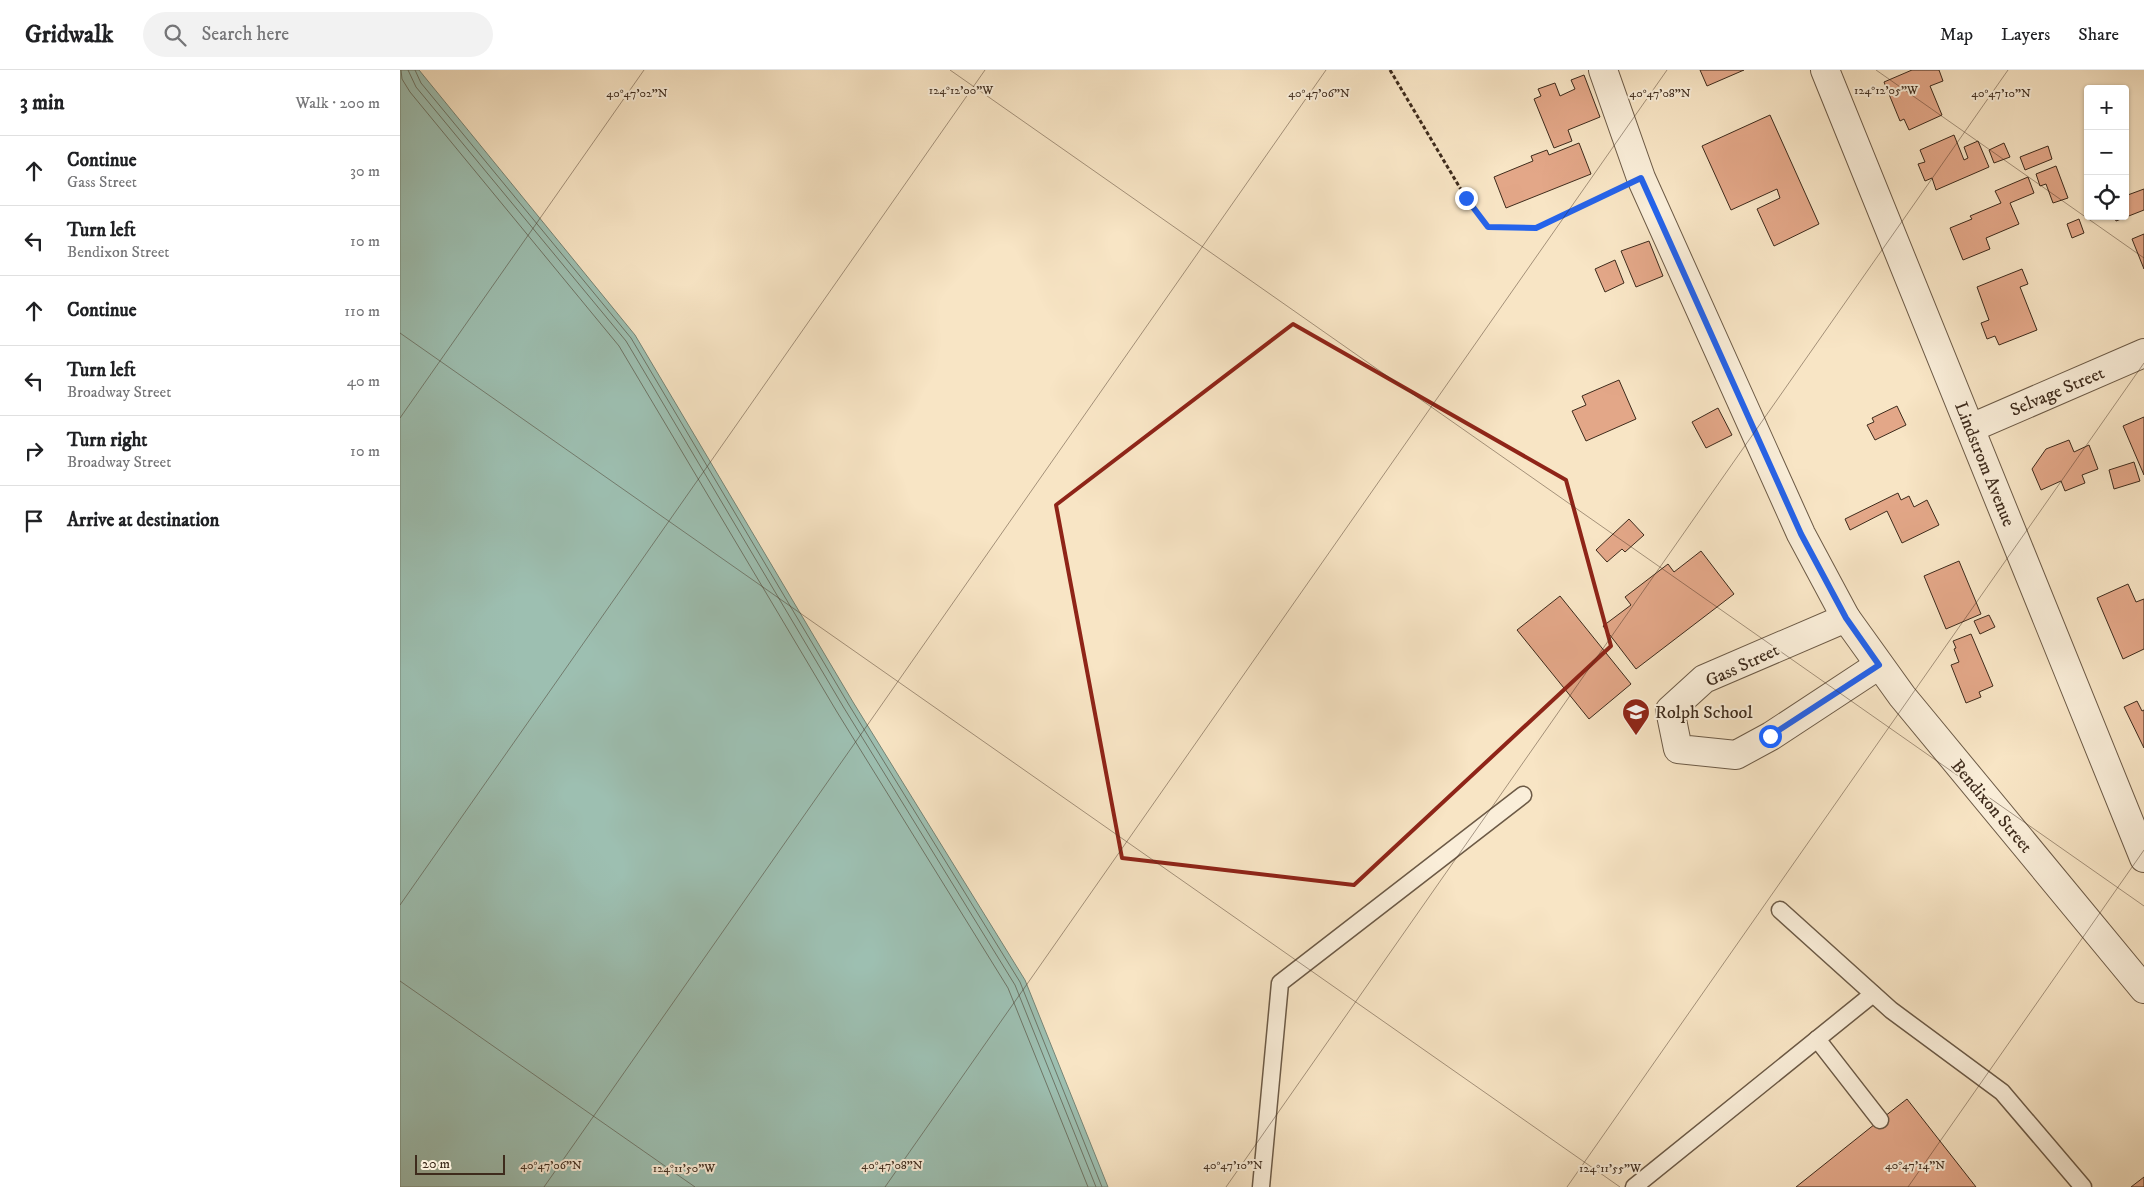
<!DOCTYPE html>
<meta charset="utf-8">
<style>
body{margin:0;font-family:"IM FELL DW Pica",serif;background:#f2f2f2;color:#202124}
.controls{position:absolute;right:15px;top:15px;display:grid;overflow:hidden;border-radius:5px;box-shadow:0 1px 4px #0004}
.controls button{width:45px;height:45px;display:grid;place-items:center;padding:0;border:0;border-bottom:1px solid #e0e0e0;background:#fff;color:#202124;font:25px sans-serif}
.scale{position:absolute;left:15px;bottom:12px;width:90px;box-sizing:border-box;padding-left:5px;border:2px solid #3e2b1c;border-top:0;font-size:14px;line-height:18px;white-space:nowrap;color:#3e2b1c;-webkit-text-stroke:4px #faeed9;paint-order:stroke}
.stop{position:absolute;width:15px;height:15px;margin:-11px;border:4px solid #2563eb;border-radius:50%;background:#fff}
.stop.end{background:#2563eb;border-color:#fff;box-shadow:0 1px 5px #0008}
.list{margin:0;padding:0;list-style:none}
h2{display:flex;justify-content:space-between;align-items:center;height:65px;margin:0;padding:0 20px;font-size:21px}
h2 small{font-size:16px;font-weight:400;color:#757577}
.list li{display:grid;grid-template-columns:32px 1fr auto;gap:15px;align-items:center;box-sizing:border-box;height:70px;padding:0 20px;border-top:1px solid #e0e0e0}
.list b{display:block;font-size:19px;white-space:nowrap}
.list p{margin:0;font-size:16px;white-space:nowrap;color:#757577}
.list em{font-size:16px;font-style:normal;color:#757577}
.icon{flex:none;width:28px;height:28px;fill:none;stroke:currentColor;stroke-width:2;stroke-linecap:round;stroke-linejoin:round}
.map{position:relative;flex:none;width:1744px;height:1117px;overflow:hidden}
header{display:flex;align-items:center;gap:30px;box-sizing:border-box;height:70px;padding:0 25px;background:#fff;border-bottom:1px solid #e0e0e0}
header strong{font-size:24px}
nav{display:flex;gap:28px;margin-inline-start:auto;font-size:18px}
.search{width:350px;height:45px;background:#f2f2f2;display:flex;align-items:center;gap:12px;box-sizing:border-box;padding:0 18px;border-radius:28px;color:#757577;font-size:19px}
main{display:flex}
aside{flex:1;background:#fff}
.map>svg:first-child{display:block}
</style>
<header>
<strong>Gridwalk</strong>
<div class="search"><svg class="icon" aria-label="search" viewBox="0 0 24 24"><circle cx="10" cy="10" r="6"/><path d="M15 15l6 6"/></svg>Search here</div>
<nav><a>Map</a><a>Layers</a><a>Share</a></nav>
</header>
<main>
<aside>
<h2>3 min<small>Walk · 200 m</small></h2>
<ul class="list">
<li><svg class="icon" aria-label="ahead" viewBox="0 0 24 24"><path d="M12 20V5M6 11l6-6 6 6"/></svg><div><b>Continue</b><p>Gass Street</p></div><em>30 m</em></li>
<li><svg class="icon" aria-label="left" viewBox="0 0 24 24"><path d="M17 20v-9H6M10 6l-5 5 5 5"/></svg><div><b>Turn left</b><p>Bendixon Street</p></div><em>10 m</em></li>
<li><svg class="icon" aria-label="ahead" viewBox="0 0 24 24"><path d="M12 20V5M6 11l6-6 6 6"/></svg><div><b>Continue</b></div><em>110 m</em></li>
<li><svg class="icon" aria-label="left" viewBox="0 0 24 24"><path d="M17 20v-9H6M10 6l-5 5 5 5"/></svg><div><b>Turn left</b><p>Broadway Street</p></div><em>40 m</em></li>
<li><svg class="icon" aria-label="right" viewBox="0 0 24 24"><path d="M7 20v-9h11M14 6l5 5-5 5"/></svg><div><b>Turn right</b><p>Broadway Street</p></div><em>10 m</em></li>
<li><svg class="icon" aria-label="arrive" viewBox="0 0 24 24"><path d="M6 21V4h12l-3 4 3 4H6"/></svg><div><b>Arrive at destination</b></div></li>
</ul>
</aside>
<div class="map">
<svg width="1744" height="1117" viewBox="0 0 1744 1117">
<rect width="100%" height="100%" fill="#f8e5c5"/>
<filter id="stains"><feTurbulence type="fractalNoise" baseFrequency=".004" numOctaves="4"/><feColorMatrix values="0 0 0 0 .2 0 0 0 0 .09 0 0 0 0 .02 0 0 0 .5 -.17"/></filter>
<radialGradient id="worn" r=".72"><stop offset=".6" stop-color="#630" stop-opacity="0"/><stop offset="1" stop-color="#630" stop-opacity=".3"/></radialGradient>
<path fill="#9dbfb1" stroke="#778475" d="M0,0H19L235,265L453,632L625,910L708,1117H0Z"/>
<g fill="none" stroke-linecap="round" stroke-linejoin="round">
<g stroke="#6e7566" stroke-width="1">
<path d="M1,0L2,9L10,22L219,276L437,642L608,918L688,1117"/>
<path d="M8,0L16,17L226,271L444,638L615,915L696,1117"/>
<path d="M15,0L21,13L231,268L449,635L620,912L702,1117"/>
</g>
</g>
<g fill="#e3a788" stroke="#3e2b1c">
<path d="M1300,0H1344L1307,16Z"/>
<path d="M1512,0H1539L1543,11L1530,16L1542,45L1509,60L1504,49L1500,51L1484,12Z"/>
<path d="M1184,5L1200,47L1168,60L1172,71L1154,78L1134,29L1141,26L1138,19L1155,13L1160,26L1175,19L1171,10Z"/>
<path d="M1370,45L1419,154L1374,176L1357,139L1380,128L1377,119L1331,140L1302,76Z"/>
<path d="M1554,65L1564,90L1568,88L1564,77L1578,71L1589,97L1536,120L1532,108L1525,111L1518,94L1525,92L1520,80Z"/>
<path d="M1179,73L1191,104L1106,138L1094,107L1133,91L1131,86L1147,80L1149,85Z"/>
<path d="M1604,73L1610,87L1594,93L1589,80Z"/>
<path d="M1648,76L1652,89L1625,100L1620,87Z"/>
<path d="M1656,96L1668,128L1653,133L1646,114L1640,116L1636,104Z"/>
<path d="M1628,107L1634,123L1610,133L1619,154L1586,168L1590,179L1563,190L1550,158L1572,149L1570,146L1601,133L1595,121Z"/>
<path d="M1744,119V140L1716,151L1714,146H1725V126Z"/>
<path d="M1679,149L1684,163L1672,168L1667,154Z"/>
<path d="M1744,164V199L1732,169Z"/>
<path d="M1249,171L1263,206L1236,217L1221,181Z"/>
<path d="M1215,190L1224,213L1205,222L1195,199Z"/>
<path d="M1622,199L1628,214L1620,217L1637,260L1599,275L1595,266L1587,269L1581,253L1589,250L1577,217Z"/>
<path d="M1219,310L1236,349L1186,371L1172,341L1186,335L1182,326Z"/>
<path d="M1497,336L1506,355L1475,370L1467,355L1474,352L1472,348Z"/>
<path d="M1318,338L1332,365L1306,378L1292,352Z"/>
<path d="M1744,347V405L1723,356Z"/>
<path d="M1669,370L1674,382L1689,375L1698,399L1682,405L1685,413L1665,421L1661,411L1641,420L1632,399L1646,379Z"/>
<path d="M1734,392L1740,411L1714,419L1709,400Z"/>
<path d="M1498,423L1501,430L1509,426L1514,437L1527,430L1539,455L1502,473L1487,441L1450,460L1445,449Z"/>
<path d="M1229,449L1244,465L1225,482L1222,479L1207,492L1196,480Z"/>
<path d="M1301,481L1334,524L1236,599L1203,556L1231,535L1225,527L1268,494L1274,502Z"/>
<path d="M1559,491L1581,544L1546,559L1524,506Z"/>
<path d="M1728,514L1736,532L1744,529V579L1723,589L1697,528Z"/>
<path d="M1160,526L1231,614L1189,649L1117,560Z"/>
<path d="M1589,545L1595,557L1580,564L1574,551Z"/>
<path d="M1571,564L1593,616L1579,622L1581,627L1566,633L1551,595L1559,592L1554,579L1556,578L1553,571Z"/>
<path d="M1737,631L1742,641L1744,640V678L1724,637Z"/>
<path d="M1507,1029L1576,1117H1396L1480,1050Z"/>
<path d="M1744,1107V1117H1731Z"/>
</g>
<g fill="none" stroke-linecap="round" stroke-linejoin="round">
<g stroke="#6c5a46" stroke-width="19">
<g id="service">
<path d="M1380,840L1491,940L1602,1022L1683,1117"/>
<path d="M1417,969L1480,1050"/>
<path d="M861,1117L880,913L1123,725"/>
<path d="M1234,1117L1473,924"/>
</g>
</g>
<g stroke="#6c5a46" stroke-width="30">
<g id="minor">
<path d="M1203,0L1241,108L1401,464L1446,548L1502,626L1744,919"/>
<path d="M1425,0L1744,788"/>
<path d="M1571,358L1744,283"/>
<path d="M1446,548L1304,609L1270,640L1278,679L1336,685L1371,666L1479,595"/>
</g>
</g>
<path stroke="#3e2b1c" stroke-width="3" stroke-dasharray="4 2.5" stroke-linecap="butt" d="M990,0L1066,128L1088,157L1136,158L1216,120"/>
<use href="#service" stroke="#faeed9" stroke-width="16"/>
<use href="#minor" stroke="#faeed9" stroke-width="28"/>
</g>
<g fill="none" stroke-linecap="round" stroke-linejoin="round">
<path stroke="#2563eb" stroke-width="6" d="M1066,128L1088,157L1136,158L1241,108L1401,464L1446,548L1479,595L1370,666"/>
</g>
<path fill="none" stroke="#8f2418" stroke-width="4" stroke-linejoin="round" d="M893,254L1166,410L1211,576L954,815L722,788L656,435Z"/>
<path fill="none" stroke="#3e2b1c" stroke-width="1" stroke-opacity="0.45" d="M550,0L1744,836M1476,0L1744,188M0,263L1220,1117M0,348L244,0M0,835L585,0M0,911L295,1117M144,1117L926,0M485,1117L1267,0M826,1117L1608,0M1167,1117L1744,293M1508,1117L1744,780"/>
<defs>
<g id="school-pin" transform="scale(1.4375)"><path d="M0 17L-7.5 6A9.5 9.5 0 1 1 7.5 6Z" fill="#8f2418" stroke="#faeed9"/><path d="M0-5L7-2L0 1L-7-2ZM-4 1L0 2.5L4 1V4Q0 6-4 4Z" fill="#fff"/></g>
</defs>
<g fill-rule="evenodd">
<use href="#school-pin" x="1236" y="642"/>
</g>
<g text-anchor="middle" stroke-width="4" stroke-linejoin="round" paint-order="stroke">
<g font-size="18" fill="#3e2b1c" stroke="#faeed9">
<text transform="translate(1657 321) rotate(-23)" y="6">Selvage Street</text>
<text transform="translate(1585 394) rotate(68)" y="6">Lindstrom Avenue</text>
<text transform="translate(1342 595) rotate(-25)" y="6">Gass Street</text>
<text transform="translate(1592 736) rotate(50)" y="6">Bendixon Street</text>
</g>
<g font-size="18" fill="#3e2b1c" stroke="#faeed9" text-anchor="start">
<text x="1255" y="648">Rolph School</text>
</g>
</g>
<g font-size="12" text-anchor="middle" fill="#3e2b1c" stroke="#faeed9" stroke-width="4" stroke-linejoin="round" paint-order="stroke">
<text x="561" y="24">124°12'00"W</text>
<text x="1486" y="24">124°12'05"W</text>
<text x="237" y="27">40°47'02"N</text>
<text x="919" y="27">40°47'06"N</text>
<text x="1260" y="27">40°47'08"N</text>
<text x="1601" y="27">40°47'10"N</text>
<text x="151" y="1099">40°47'06"N</text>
<text x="492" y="1099">40°47'08"N</text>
<text x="833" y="1099">40°47'10"N</text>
<text x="1515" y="1099">40°47'14"N</text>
<text x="284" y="1102">124°11'50"W</text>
<text x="1210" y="1102">124°11'55"W</text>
</g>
<rect width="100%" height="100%" filter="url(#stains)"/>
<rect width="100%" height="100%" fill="url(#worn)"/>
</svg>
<div class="controls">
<button>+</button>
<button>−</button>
<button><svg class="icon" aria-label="locate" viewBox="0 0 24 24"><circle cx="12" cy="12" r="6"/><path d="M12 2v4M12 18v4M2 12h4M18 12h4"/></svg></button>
</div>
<div class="scale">20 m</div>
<div class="stop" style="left:1370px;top:666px"></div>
<div class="stop end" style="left:1066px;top:128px"></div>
</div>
</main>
